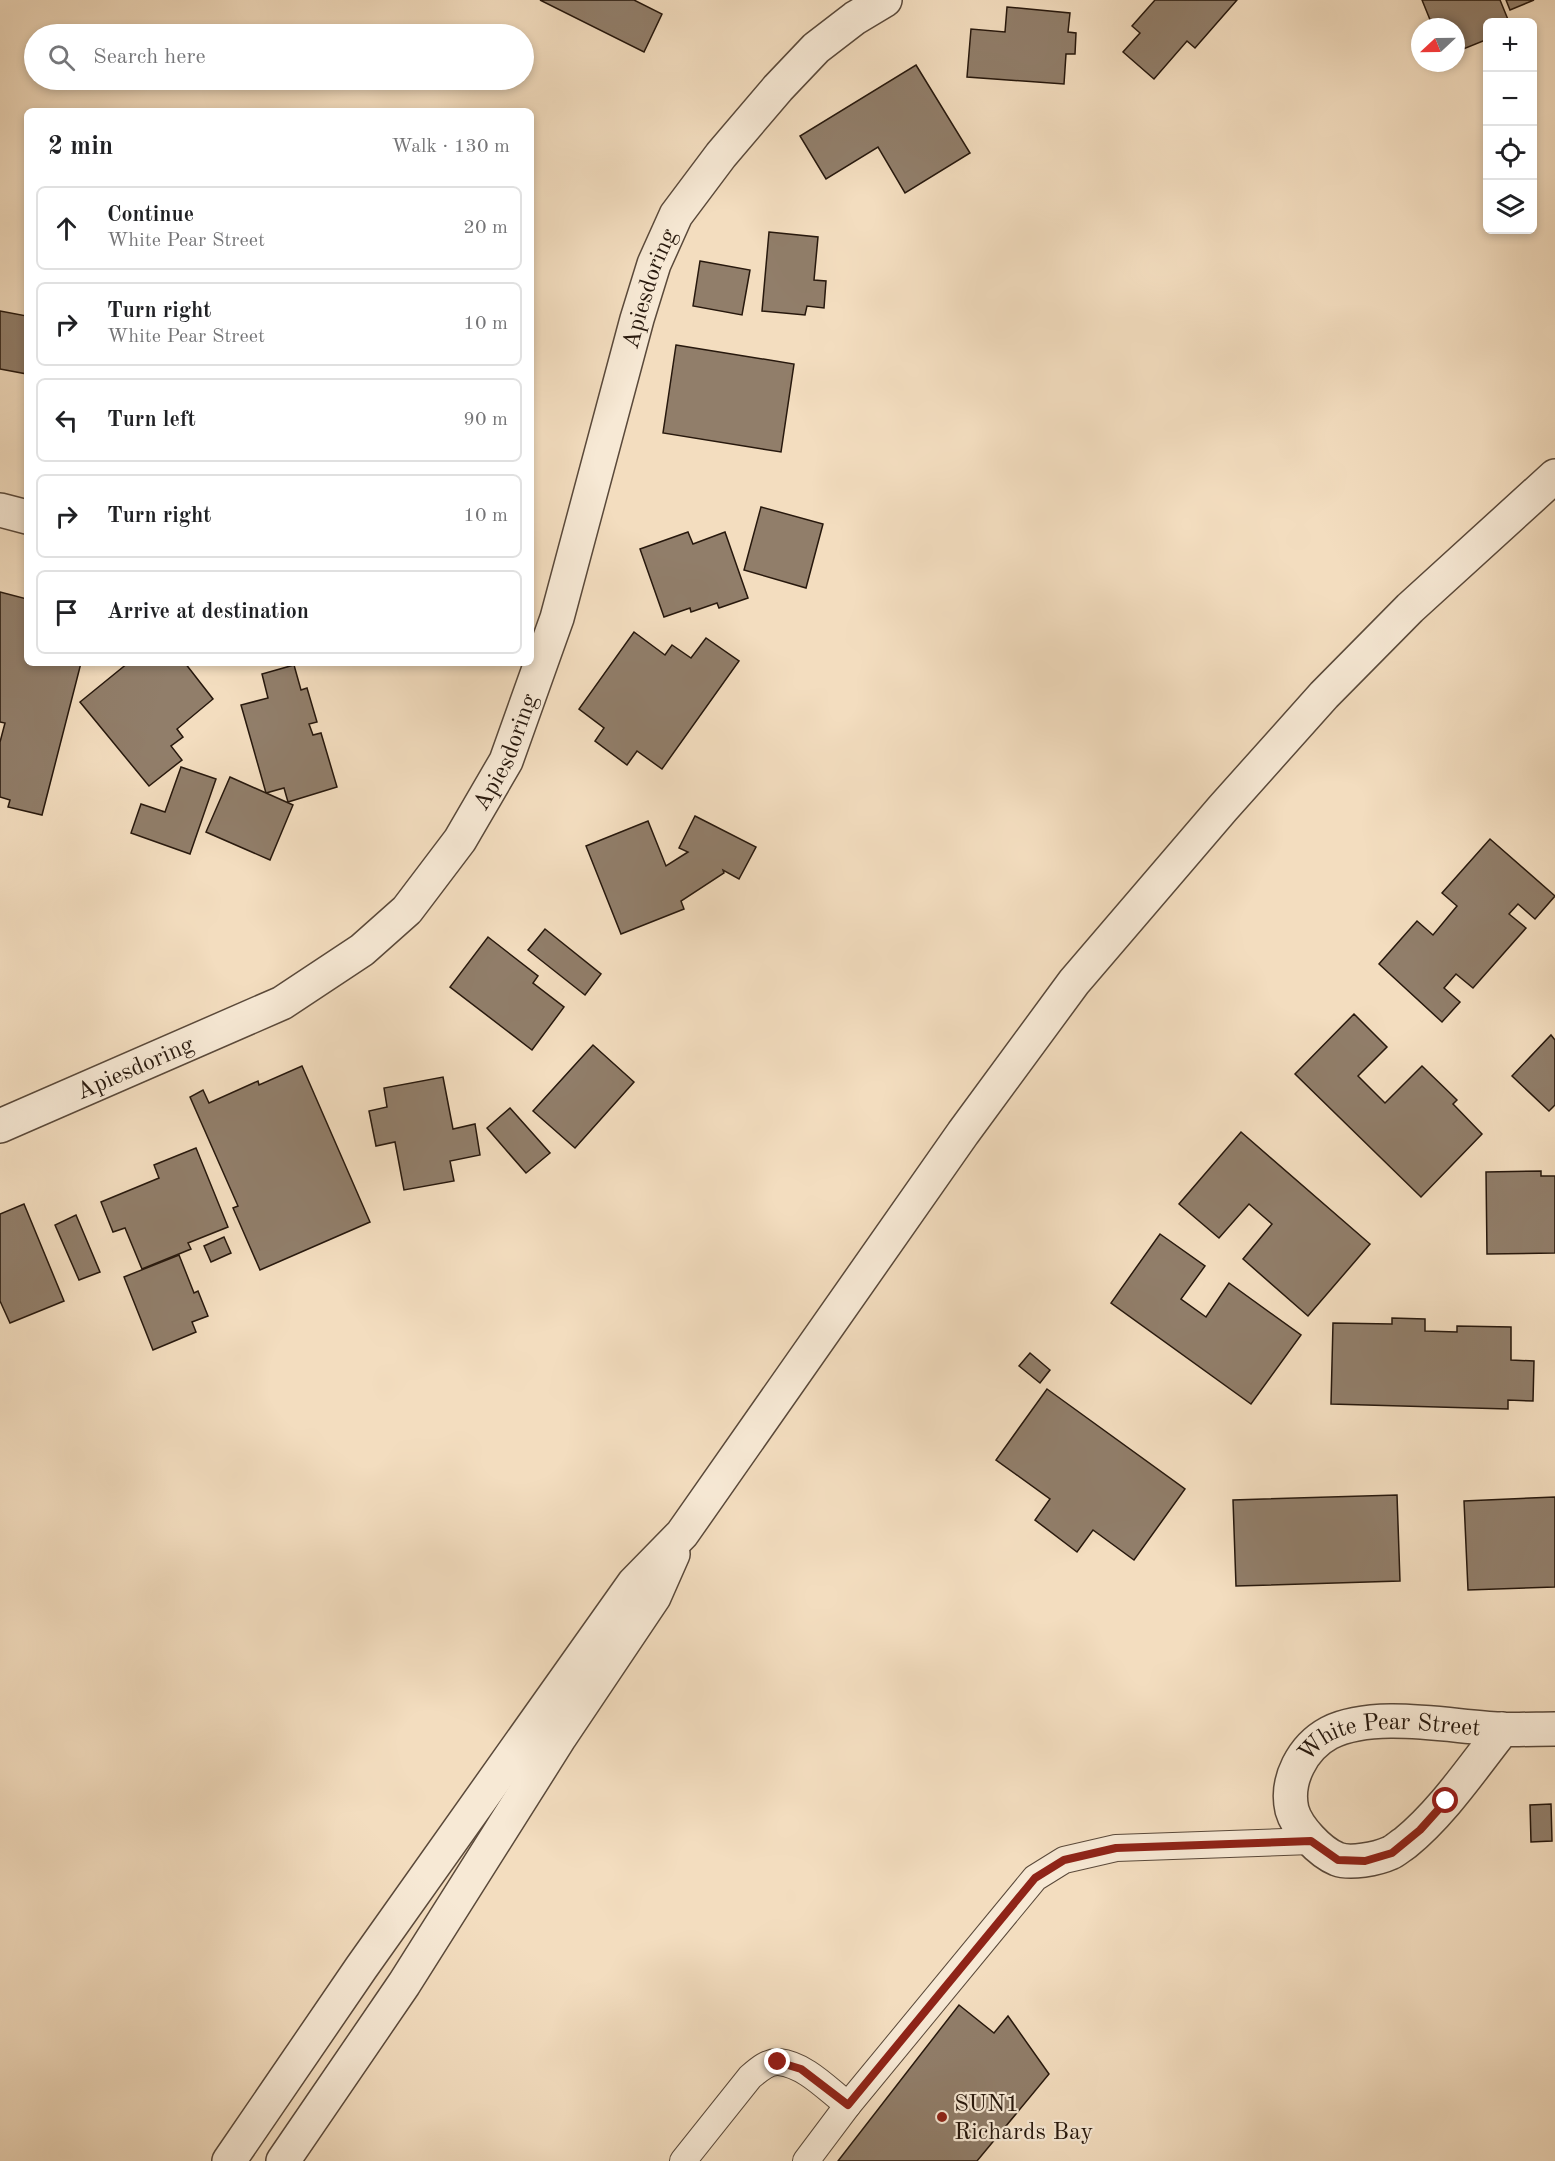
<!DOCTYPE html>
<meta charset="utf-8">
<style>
body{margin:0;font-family:"Old Standard TT",serif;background:#f6f6f6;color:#202124}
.controls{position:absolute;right:18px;top:18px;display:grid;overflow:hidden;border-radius:9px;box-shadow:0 3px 9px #0003}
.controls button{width:54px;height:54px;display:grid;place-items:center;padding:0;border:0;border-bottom:2px solid #e0e0e0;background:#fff;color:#202124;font:30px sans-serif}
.compass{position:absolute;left:1411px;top:18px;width:54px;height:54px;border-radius:50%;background:#fff;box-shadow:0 3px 9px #0003;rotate:248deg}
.stop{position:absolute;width:18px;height:18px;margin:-14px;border:4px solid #8f2418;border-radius:50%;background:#fff}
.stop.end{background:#8f2418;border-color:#fff;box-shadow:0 2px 6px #0008}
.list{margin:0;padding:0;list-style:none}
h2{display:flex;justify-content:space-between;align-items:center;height:78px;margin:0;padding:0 24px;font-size:26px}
h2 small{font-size:20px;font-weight:400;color:#757577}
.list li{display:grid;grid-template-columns:39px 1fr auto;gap:18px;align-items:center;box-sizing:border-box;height:84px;margin:0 12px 12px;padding:0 12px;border:2px solid #e0e0e0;border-radius:9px}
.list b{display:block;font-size:22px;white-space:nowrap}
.list p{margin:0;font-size:20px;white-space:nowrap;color:#757577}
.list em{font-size:20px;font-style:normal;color:#757577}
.icon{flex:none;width:33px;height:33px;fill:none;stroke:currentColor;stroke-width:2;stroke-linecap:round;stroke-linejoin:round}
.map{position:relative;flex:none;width:1555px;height:2161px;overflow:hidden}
.search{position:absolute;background:#fff;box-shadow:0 3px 9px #0003;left:24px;top:24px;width:510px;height:66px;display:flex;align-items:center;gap:15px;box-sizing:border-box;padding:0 21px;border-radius:33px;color:#757577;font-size:22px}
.panel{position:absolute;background:#fff;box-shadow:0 3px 9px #0003;left:24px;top:108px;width:510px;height:558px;border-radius:9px}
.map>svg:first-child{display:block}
</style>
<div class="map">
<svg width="1555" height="2161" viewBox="0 0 1555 2161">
<rect width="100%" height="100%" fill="#f3ddbf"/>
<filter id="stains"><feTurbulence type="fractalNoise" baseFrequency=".00333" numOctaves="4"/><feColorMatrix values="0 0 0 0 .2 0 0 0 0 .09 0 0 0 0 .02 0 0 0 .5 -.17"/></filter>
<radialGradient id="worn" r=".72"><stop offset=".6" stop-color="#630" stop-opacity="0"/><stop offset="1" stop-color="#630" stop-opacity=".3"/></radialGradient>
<g fill="#917e6a" stroke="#27180d" stroke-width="1.5">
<path d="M540,0H634L662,14L644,52Z"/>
<path d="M1155,0H1237L1195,48L1187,41L1154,79L1123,52L1140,33L1132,26Z"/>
<path d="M1422,0H1500L1509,22H1488V39L1456,52V27H1433Z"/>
<path d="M1506,0H1534L1510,10Z"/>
<path d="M1007,7L1070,13L1068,32L1076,33L1075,54H1066L1064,84L967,77L971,29L1005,32Z"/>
<path d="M916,65L970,153L905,193L878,147L826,179L800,136Z"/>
<path d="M769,232L818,237L814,280L826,281L824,308L807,306L805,315L762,311Z"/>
<path d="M700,261L750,270L742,315L693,306Z"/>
<path d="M0,311L27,316V374L0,369Z"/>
<path d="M676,345L794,364L781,452L663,433Z"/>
<path d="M761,507L823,524L806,588L744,570Z"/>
<path d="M688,532L693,544L725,532L748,598L719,608L717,603L691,612L690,608L664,617L640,549Z"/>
<path d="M0,592L27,599V663H81L42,815L8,807L10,800L0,797V742L5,723L0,722Z"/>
<path d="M634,632L665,655L672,645L691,658L706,638L739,661L662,769L637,751L627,765L595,741L604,728L579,709Z"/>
<path d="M128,663H185L213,699L177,729L183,737L171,746L182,760L149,786L80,702Z"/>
<path d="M294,665L301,690L307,688L317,722L309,724L313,735L321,733L337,787L288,802L284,788L266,793L241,705L268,698L262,674Z"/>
<path d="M181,767L216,779L190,854L131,833L141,804L165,812Z"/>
<path d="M230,777L293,805L270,860L206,832Z"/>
<path d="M695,816L756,847L739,879L723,870L724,873L681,901L684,909L621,934L586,846L648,821L666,866L688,852L679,848Z"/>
<path d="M1490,839L1555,896L1535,919L1518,904L1509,914L1526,928L1473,988L1456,974L1444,988L1460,1002L1442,1022L1379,964L1417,921L1433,935L1457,906L1442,893Z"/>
<path d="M545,929L601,974L585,995L528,950Z"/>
<path d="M488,937L538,976L533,983L564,1007L532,1050L450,987Z"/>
<path d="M1354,1014L1387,1047L1358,1076L1385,1103L1422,1066L1457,1100L1453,1104L1482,1134L1421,1197L1295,1074Z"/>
<path d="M1551,1035L1555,1040V1105L1549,1111L1512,1076Z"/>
<path d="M593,1045L634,1082L575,1148L533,1111Z"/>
<path d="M302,1066L370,1222L260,1270L233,1208L238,1206L190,1097L203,1090L209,1103L258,1081L259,1085Z"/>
<path d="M443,1077L453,1129L475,1124L480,1155L450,1161L454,1181L404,1190L395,1142L376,1146L369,1111L387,1107L384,1088Z"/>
<path d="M510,1108L550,1153L526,1173L487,1128Z"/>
<path d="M1241,1132L1370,1244L1308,1316L1243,1259L1272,1224L1249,1204L1219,1238L1179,1204Z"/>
<path d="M196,1148L228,1227L188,1243L191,1249L142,1269L125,1228L113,1232L101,1202L159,1178L154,1165Z"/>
<path d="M1541,1171V1176H1555V1253L1487,1254L1486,1172Z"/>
<path d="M24,1204L64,1301L10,1323L0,1301V1214Z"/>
<path d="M76,1215L100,1272L79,1280L55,1225Z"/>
<path d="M1160,1234L1205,1266L1181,1299L1206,1317L1229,1283L1301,1335L1251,1404L1111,1303Z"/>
<path d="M224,1237L231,1253L211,1262L204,1246Z"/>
<path d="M179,1255L194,1293L198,1291L208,1316L192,1322L196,1332L153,1350L124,1277Z"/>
<path d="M1392,1318L1425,1319V1331L1457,1332V1326L1511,1327V1360L1534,1361L1533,1401L1508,1400V1409L1331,1404L1333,1323L1392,1324Z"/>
<path d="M1030,1353L1050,1370L1040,1383L1019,1366Z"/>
<path d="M1047,1389L1185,1489L1134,1560L1093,1530L1077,1552L1035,1520L1050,1499L996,1460Z"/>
<path d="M1397,1495L1400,1581L1236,1586L1233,1500Z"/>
<path d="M1555,1497V1587L1468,1590L1464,1501Z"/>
<path d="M1551,1804L1552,1841L1531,1842L1530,1805Z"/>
<path d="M959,2005L994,2033L1008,2016L1049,2074L977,2161H838Z"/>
</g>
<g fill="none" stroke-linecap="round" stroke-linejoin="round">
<g stroke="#5a493a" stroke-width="28">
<g id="service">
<path d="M683,2161L750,2077C758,2070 768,2061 779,2062C806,2065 828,2090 848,2105"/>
<path d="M806,2161L848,2105L1035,1878L1064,1860L1116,1848L1311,1841"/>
</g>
</g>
<g stroke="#5a493a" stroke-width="36">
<g id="minor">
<path d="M0,510L27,517"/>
<path id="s1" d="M0,1126L282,1003L362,950L407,910L460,840L506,761L557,618L637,319L654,264L676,215L721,155L778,88L816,48L855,18L885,0"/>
<path id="s2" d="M1503,1729C1472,1768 1443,1812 1405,1843C1400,1846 1395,1851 1390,1853C1377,1859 1350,1864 1337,1859C1320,1852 1297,1828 1292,1810C1285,1780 1303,1747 1329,1733C1375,1710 1451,1727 1500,1729C1518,1730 1537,1729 1555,1729"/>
</g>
</g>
<g stroke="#5a493a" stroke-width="36">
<g id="tertiary">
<path d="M229,2161L361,1968L634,1583L682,1534L963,1133L1074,982L1223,808L1324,695L1410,608L1555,476"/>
<path d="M283,2161L404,1984L560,1737L654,1597L673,1554"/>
</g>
</g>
<use href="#service" stroke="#f7e9d5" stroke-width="26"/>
<use href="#minor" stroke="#f7e9d5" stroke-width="33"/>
<use href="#tertiary" stroke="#f7e9d5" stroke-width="33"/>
</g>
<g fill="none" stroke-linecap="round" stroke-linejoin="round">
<path stroke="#8f2418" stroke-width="8" d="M778,2062L801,2069L848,2105L1035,1878L1064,1860L1116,1848L1311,1841L1338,1860L1365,1861L1392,1853L1420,1830L1446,1801"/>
</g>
<circle fill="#8f2418" stroke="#f7e9d5" stroke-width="2" cx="942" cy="2117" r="6"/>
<g text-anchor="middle" stroke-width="4.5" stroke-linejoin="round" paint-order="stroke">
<g font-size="24" fill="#27180d" stroke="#f7e9d5">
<text dy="8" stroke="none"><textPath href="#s1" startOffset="1137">Apiesdoring</textPath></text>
<text dy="8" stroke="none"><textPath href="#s1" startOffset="651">Apiesdoring</textPath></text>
<text dy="8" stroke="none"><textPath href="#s1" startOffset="147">Apiesdoring</textPath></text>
<text dy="8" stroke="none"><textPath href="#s2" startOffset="441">White Pear Street</textPath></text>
</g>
<g font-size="24" fill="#27180d" stroke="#f7e9d5" text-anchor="start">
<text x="954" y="2111">SUN1<tspan x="954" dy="28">Richards Bay</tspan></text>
</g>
</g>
<rect width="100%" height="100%" filter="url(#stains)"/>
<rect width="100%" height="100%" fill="url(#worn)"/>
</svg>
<div class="controls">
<button>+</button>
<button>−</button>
<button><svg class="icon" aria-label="locate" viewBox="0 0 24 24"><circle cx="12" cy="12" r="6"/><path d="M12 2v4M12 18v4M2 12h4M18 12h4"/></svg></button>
<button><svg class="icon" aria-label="layers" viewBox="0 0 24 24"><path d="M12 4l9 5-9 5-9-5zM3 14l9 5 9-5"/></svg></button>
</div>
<svg class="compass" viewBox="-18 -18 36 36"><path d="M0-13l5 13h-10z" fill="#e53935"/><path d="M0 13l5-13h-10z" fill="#757577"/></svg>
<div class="stop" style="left:1446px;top:1801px"></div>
<div class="stop end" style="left:778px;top:2062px"></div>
<div class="search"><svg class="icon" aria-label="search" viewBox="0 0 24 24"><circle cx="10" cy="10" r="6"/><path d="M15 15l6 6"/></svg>Search here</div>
<section class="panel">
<h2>2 min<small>Walk · 130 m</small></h2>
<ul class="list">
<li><svg class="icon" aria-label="ahead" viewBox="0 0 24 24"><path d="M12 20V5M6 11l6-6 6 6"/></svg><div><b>Continue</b><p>White Pear Street</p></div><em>20 m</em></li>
<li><svg class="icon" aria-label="right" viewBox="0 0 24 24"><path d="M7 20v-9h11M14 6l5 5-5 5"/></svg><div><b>Turn right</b><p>White Pear Street</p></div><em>10 m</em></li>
<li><svg class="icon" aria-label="left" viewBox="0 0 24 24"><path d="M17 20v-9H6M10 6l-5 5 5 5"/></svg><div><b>Turn left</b></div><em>90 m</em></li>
<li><svg class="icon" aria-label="right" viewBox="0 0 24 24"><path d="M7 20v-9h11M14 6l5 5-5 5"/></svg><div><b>Turn right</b></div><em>10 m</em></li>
<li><svg class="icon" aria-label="arrive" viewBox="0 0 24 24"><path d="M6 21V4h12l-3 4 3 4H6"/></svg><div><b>Arrive at destination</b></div></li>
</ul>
</section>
</div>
